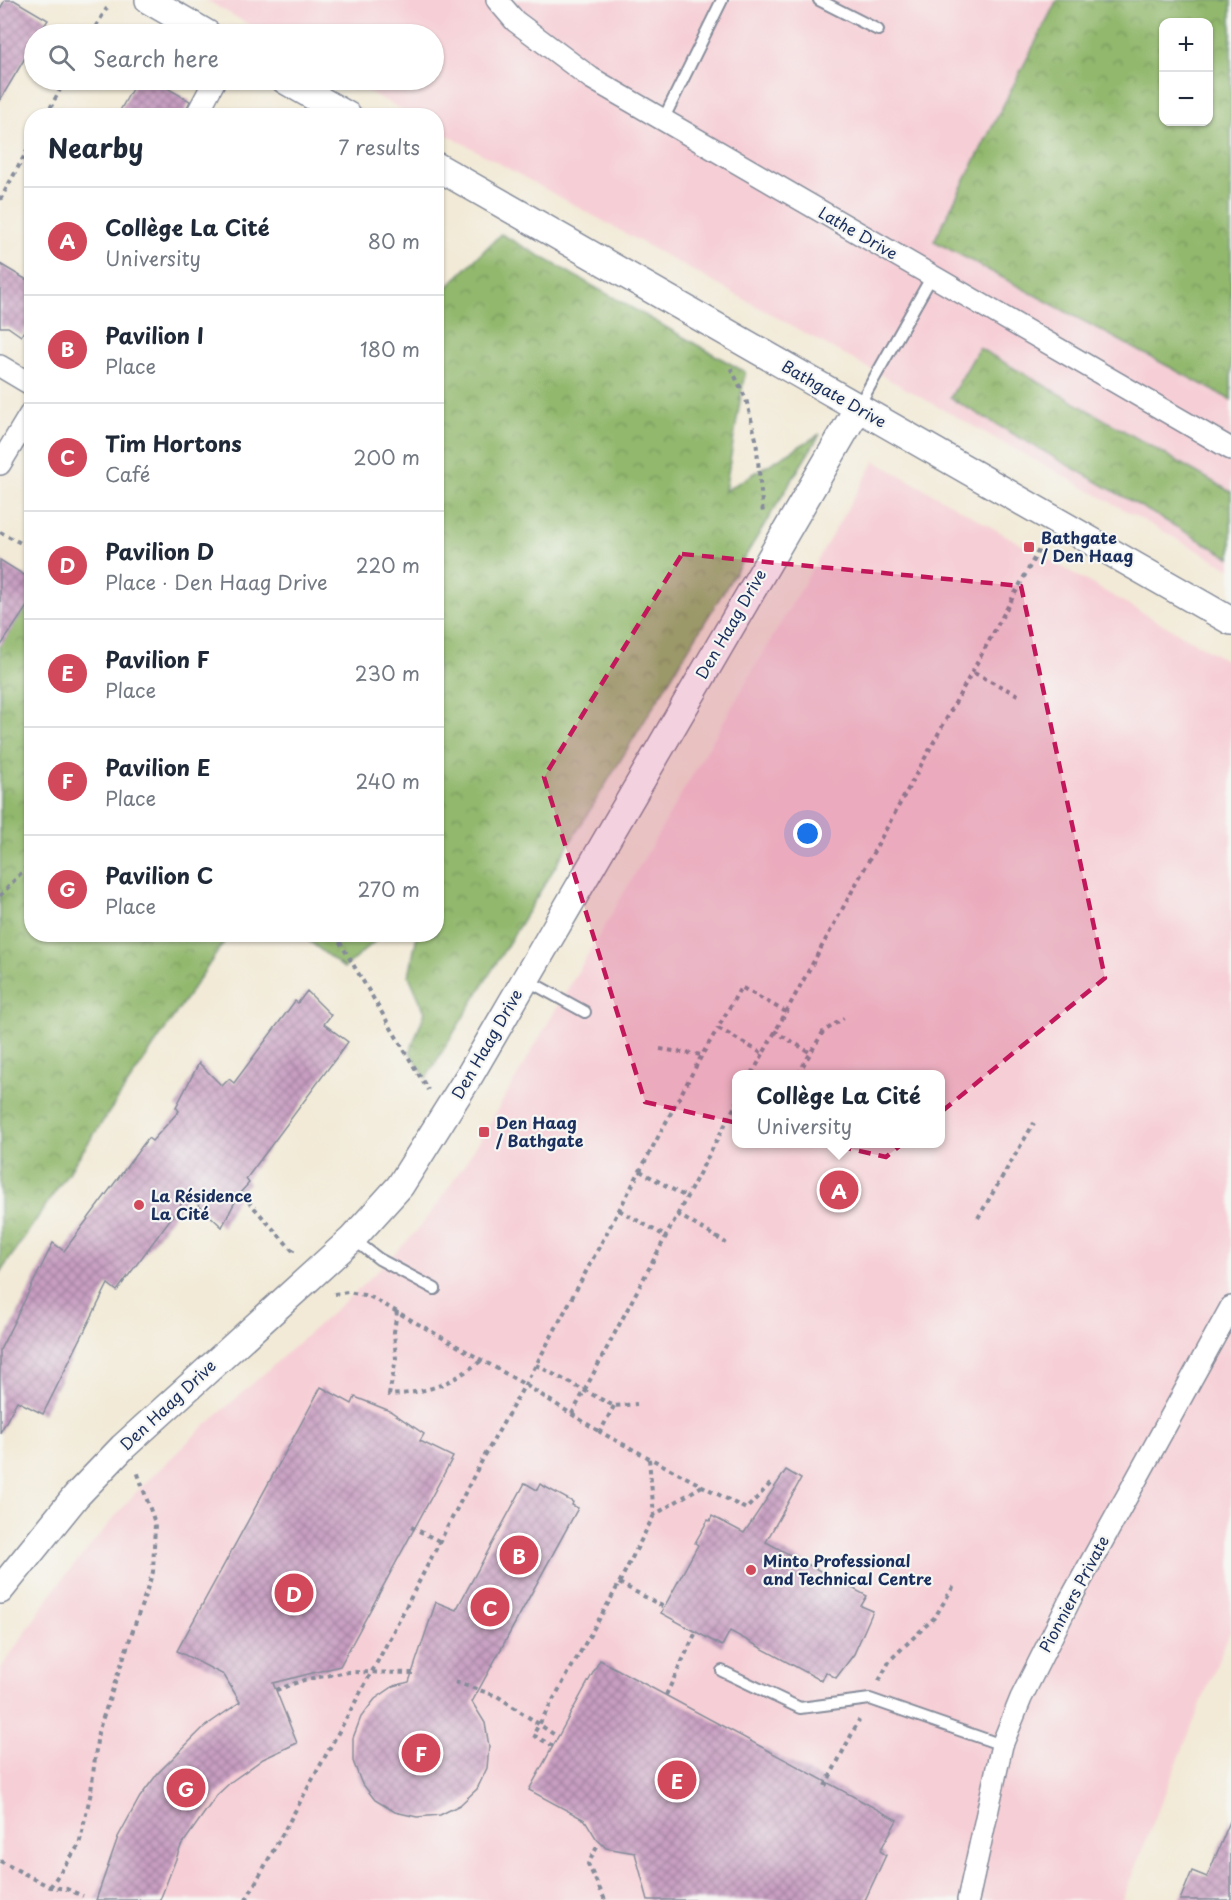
<!DOCTYPE html>
<meta charset="utf-8">
<style>
body{margin:0;font-family:"Playpen Sans",sans-serif;background:#f6f6f7;color:#1f2937}
.controls{position:absolute;right:18px;top:18px;display:grid;overflow:hidden;border-radius:12px;box-shadow:0 2px 4px #0004}
.controls button{width:54px;height:54px;display:grid;place-items:center;padding:0;border:0;border-bottom:2px solid #e0e1e3;background:#fff;color:#1f2937;font:30px sans-serif}
.you{position:absolute;left:808px;top:834px;width:21px;height:21px;margin:-15px;border:4px solid #fff;border-radius:50%;background:#1a73e8;box-shadow:0 0 0 9px #1a73e833}
.badge{display:grid;place-items:center;width:39px;height:39px;border-radius:50%;background:#d1495b;color:#fff;font-size:20px;font-weight:700}
.pin{position:absolute;translate:-50% -50%;border:3px solid #fff;box-shadow:0 2px 6px #0006}
.popup{position:absolute;left:732px;top:1070px;width:213px;height:78px;box-sizing:border-box;display:grid;place-content:center;border-radius:12px;background:#fff;filter:drop-shadow(0 2px 4px #0005);font-size:20px;white-space:nowrap;color:#747a83}
.popup b{font-size:22px;color:#1f2937}
.popup::after{content:'';position:absolute;left:50%;top:100%;margin-left:-12px;border:12px solid transparent;border-top-color:#fff}
.list{margin:0;padding:0;list-style:none}
h2{display:flex;justify-content:space-between;align-items:center;height:78px;margin:0;padding:0 24px;font-size:26px}
h2 small{font-size:20px;font-weight:400;color:#747a83}
.list li{display:grid;grid-template-columns:39px 1fr auto;gap:18px;align-items:center;box-sizing:border-box;height:108px;padding:0 24px;border-top:2px solid #e0e1e3}
.list b{display:block;font-size:22px;white-space:nowrap}
.list p{margin:0;font-size:20px;white-space:nowrap;color:#747a83}
.list em{font-size:20px;font-style:normal;color:#747a83}
.icon{flex:none;width:33px;height:33px;fill:none;stroke:currentColor;stroke-width:2;stroke-linecap:round;stroke-linejoin:round}
.map{position:relative;flex:none;width:1231px;height:1900px;overflow:hidden}
.search{position:absolute;background:#fff;box-shadow:0 2px 4px #0004;left:24px;top:24px;width:420px;height:66px;display:flex;align-items:center;gap:15px;box-sizing:border-box;padding:0 21px;border-radius:33px;color:#747a83;font-size:22px}
.panel{position:absolute;background:#fff;box-shadow:0 2px 4px #0004;left:24px;top:108px;width:420px;height:834px;border-radius:24px}
.map>svg:first-child{display:block}
</style>
<div class="map">
<svg width="1231" height="1900" viewBox="0 0 1231 1900">
<defs>
<pattern id="forest-crowns" width="20" height="18" patternUnits="userSpaceOnUse" patternTransform="scale(1.5)"><rect width="20" height="18" fill="#92b86d"/><path d="M2 6a3 3 0 1 1 6 0M12 15a3 3 0 1 1 6 0" fill="none" stroke="#76965d"/></pattern>
<pattern id="building-cross-hatch" width="8" height="8" patternUnits="userSpaceOnUse" patternTransform="scale(1.5)"><rect width="8" height="8" fill="#c89ec1"/><path d="M0 0l8 8M0 8l8-8" fill="none" stroke="#a281a0"/></pattern>
</defs>
<rect width="100%" height="100%" fill="#f6f6f2"/>
<filter id="ink" filterUnits="userSpaceOnUse"><feTurbulence type="fractalNoise" baseFrequency=".0167" numOctaves="2"/><feDisplacementMap in="SourceGraphic" scale="12" xChannelSelector="R" yChannelSelector="G"/><feConvolveMatrix kernelMatrix="1 2 1 2 8 2 1 2 1" color-interpolation-filters="sRGB"/></filter>
<filter id="wash" filterUnits="userSpaceOnUse"><feTurbulence type="fractalNoise" baseFrequency=".008" numOctaves="4" result="noise"/><feDisplacementMap in="SourceGraphic" scale="24" xChannelSelector="R" yChannelSelector="G"/><feGaussianBlur stdDeviation="1.35" result="paint"/><feColorMatrix in="noise" values="0 0 0 0 0 0 0 0 0 0 0 0 0 0 0 0 0 1.4 0 .05"/><feComposite in="paint" operator="in"/></filter>
<g filter="url(#wash)">
<rect width="100%" height="100%" fill="#f2ead7"/>
<g fill="#f6cfd6" fill-rule="evenodd">
<path d="M206,0H1231V569L437,129L436,116L412,115L347,80H434V34H266ZM1164,22H1208V122H1164Z"/>
<path d="M875,461L1231,663V1629L1122,1900H0V1670L56,1587L136,1492L195,1435L364,1284L415,1233L437,1205L477,1145ZM737,1074H941V1144H737Z"/>
</g>
<g fill="url(#forest-crowns)" stroke="#567466" stroke-width="1.5" fill-rule="evenodd">
<path d="M1057,0H1231V400L934,241ZM1208,22V122H1164V22Z"/>
<path d="M501,234L745,372L725,491L820,434L426,1078L410,1052L425,1012L409,976L417,935L436,934L437,297Z"/>
<path d="M979,348L1231,492V558L950,398Z"/>
<path d="M31,600L32,934L229,935L0,1273V645Z"/>
<path d="M301,935V934L382,935L344,968Z"/>
</g>
<g id="blocks">
<g fill="url(#building-cross-hatch)">
<path d="M5,0H14L48,20L39,34H34V43L0,100V9Z"/>
<path d="M137,80H153L190,101L183,116H117Z"/>
<path d="M0,264L32,283V319L21,336L8,327H0Z"/>
<path d="M0,560L32,580V599L0,647Z"/>
<path d="M307,991L331,1015L324,1024L348,1042L246,1179L249,1183L239,1194L222,1227L188,1195L117,1291L108,1284L43,1414L17,1401L0,1433V1350L53,1243L64,1251L148,1138L152,1141L179,1111L176,1107L199,1063L222,1086L229,1079L234,1083L295,1001L298,1003Z"/>
<path d="M321,1387L352,1404L355,1397L390,1411L424,1434L420,1441L453,1457L340,1666L273,1683L297,1743L263,1759L232,1781L217,1795L181,1846L160,1900H96L118,1837L140,1797L158,1773L204,1727L240,1702L224,1675L177,1651Z"/>
<path d="M786,1470L801,1479L766,1542L867,1596L861,1606L873,1611L854,1654L836,1678L826,1672L822,1681L730,1631L722,1646L661,1613L698,1545L695,1543L708,1520L710,1521L712,1516L744,1533Z"/>
<path d="M525,1483L537,1490L540,1484L573,1502L572,1505L578,1508L472,1702L485,1723L489,1746L487,1768L477,1789L460,1805L440,1815L417,1817L395,1812L375,1800L361,1782L353,1761V1738L361,1717L375,1699L394,1686L409,1682L436,1602L456,1610Z"/>
<path d="M600,1660L897,1820L880,1851L886,1855L865,1900H648L635,1853L606,1848L596,1838L585,1820L529,1790Z"/>
<path d="M1231,1819V1900H1180L1192,1871L1207,1877Z"/>
</g>
</g>
</g>
<g filter="url(#ink)">
<use href="#blocks" fill-opacity="0" stroke="#868c9a" stroke-width="1.5"/>
<g fill="none" stroke-linecap="round" stroke-linejoin="round">
<g stroke="#868c9a" stroke-width="14">
<g id="service">
<path d="M819,0L878,30"/>
<path d="M663,120L722,0"/>
<path d="M858,407L932,276"/>
<path d="M525,979L585,1012"/>
<path d="M353,1239L379,1259L435,1289"/>
<path d="M722,1671L800,1708L870,1699L1002,1745"/>
</g>
</g>
<g stroke="#868c9a" stroke-width="24">
<g id="minor">
<path d="M497,0L515,21L591,78L1231,449"/>
<path d="M196,116L215,80"/>
<path d="M0,366L32,385"/>
<path d="M0,464L32,411"/>
<path d="M968,1900L1002,1745L1021,1698L1070,1600L1231,1307"/>
</g>
</g>
<g stroke="#868c9a" stroke-width="30">
<g id="tertiary">
<path d="M149,0L207,34"/>
<path d="M285,80L348,116"/>
<path d="M436,166L1231,621"/>
<path d="M0,1590L76,1496L123,1447L352,1239L400,1186L471,1073L858,408"/>
</g>
</g>
<g stroke="#868c9a" stroke-width="4" stroke-dasharray="4.5 4.5" stroke-linecap="butt">
<path d="M91,34L107,8"/>
<path d="M46,116L65,80"/>
<path d="M23,159L32,158"/>
<path d="M0,200L32,142"/>
<path d="M731,368L746,399L756,439L763,514"/>
<path d="M0,532L32,549"/>
<path d="M974,673L1022,697"/>
<path d="M0,896L32,861"/>
<path d="M335,934L428,1090"/>
<path d="M786,1012L741,987L718,1028L763,1054L1042,544"/>
<path d="M774,1031L811,1053"/>
<path d="M660,1049L702,1055L718,1028"/>
<path d="M752,1074L763,1054"/>
<path d="M798,1074L823,1032L844,1018"/>
<path d="M640,1171L686,1197"/>
<path d="M248,1201L293,1251L291,1255"/>
<path d="M619,1210L665,1236"/>
<path d="M677,1214L726,1243"/>
<path d="M978,1218L1034,1123"/>
<path d="M334,1294L348,1292L369,1296L524,1384L600,1432"/>
<path d="M397,1311L394,1332L396,1359L389,1395C430,1392 449,1385 482,1360"/>
<path d="M536,1365L614,1406L637,1404"/>
<path d="M614,1406L600,1432L746,1509L773,1481"/>
<path d="M572,1414L737,1102"/>
<path d="M649,1459L654,1515L702,1486"/>
<path d="M411,1527L439,1541"/>
<path d="M619,1583L664,1607"/>
<path d="M879,1681L890,1660L935,1617L955,1584"/>
<path d="M666,1695L696,1632"/>
<path d="M553,1746L533,1735L614,1593L654,1515"/>
<path d="M825,1786L859,1720"/>
<path d="M597,1847L588,1864L605,1900"/>
<path d="M0,1861L50,1887L67,1889L83,1896"/>
<path d="M50,1887L79,1845L91,1792L98,1732L153,1572L155,1523L137,1471"/>
<path d="M246,1900L380,1657L479,1466L536,1365L702,1055"/>
</g>
<use href="#service" stroke="#fff" stroke-width="10"/>
<use href="#minor" stroke="#fff" stroke-width="21"/>
<use href="#tertiary" stroke="#fff" stroke-width="27"/>
<g stroke="#868c9a" stroke-width="4" stroke-dasharray="4.5 4.5" stroke-linecap="butt">
<path d="M455,1682L497,1696L558,1737"/>
<path d="M276,1690L307,1679L349,1672L415,1673"/>
</g>
</g>
</g>
<path fill="#c2185b" fill-opacity="0.2" stroke="#c2185b" stroke-width="4.5" stroke-dasharray="12 8" stroke-linejoin="round" d="M682,554L1021,586L1105,978L886,1157L645,1102L544,777Z"/>
<g fill="#d1495b" stroke="#f6f6f2" stroke-width="2">
<rect x="1023" y="541" width="12" height="12" rx="3"/>
<rect x="478" y="1126" width="12" height="12" rx="3"/>
<circle cx="139" cy="1205" r="6"/>
<circle cx="751" cy="1570" r="6"/>
</g>
<g text-anchor="middle" stroke-width="4.5" stroke-linejoin="round" paint-order="stroke">
<g font-size="16" fill="#1b2f5e" stroke="#f6f6f2">
<text transform="translate(858 233) rotate(30)" y="6">Lathe Drive</text>
<text transform="translate(834 394) rotate(30)" y="6">Bathgate Drive</text>
<text transform="translate(731 624) rotate(-60)" y="6">Den Haag Drive</text>
<text transform="translate(487 1044) rotate(-60)" y="6">Den Haag Drive</text>
<text transform="translate(168 1405) rotate(-43)" y="6">Den Haag Drive</text>
<text transform="translate(1074 1594) rotate(-62)" y="6">Pionniers Private</text>
</g>
<g font-size="16" font-weight="bold" fill="#1b2f5e" stroke="#f6f6f2" text-anchor="start">
<text x="1041" y="544">Bathgate<tspan x="1041" dy="18">/ Den Haag</tspan></text>
<text x="496" y="1129">Den Haag<tspan x="496" dy="18">/ Bathgate</tspan></text>
<text x="151" y="1202">La Résidence<tspan x="151" dy="18">La Cité</tspan></text>
<text x="763" y="1567">Minto Professional<tspan x="763" dy="18">and Technical Centre</tspan></text>
</g>
</g>
</svg>
<div class="controls">
<button>+</button>
<button>−</button>
</div>
<div class="you"></div>
<div class="pin badge" style="left:839px;top:1190px">A</div>
<div class="popup"><b>Collège La Cité</b>University</div>
<div class="pin badge" style="left:519px;top:1555px">B</div>
<div class="pin badge" style="left:490px;top:1607px">C</div>
<div class="pin badge" style="left:294px;top:1593px">D</div>
<div class="pin badge" style="left:677px;top:1780px">E</div>
<div class="pin badge" style="left:421px;top:1753px">F</div>
<div class="pin badge" style="left:186px;top:1788px">G</div>
<div class="search"><svg class="icon" aria-label="search" viewBox="0 0 24 24"><circle cx="10" cy="10" r="6"/><path d="M15 15l6 6"/></svg>Search here</div>
<section class="panel">
<h2>Nearby<small>7 results</small></h2>
<ul class="list">
<li><span class="badge">A</span><div><b>Collège La Cité</b><p>University</p></div><em>80 m</em></li>
<li><span class="badge">B</span><div><b>Pavilion I</b><p>Place</p></div><em>180 m</em></li>
<li><span class="badge">C</span><div><b>Tim Hortons</b><p>Café</p></div><em>200 m</em></li>
<li><span class="badge">D</span><div><b>Pavilion D</b><p>Place · Den Haag Drive</p></div><em>220 m</em></li>
<li><span class="badge">E</span><div><b>Pavilion F</b><p>Place</p></div><em>230 m</em></li>
<li><span class="badge">F</span><div><b>Pavilion E</b><p>Place</p></div><em>240 m</em></li>
<li><span class="badge">G</span><div><b>Pavilion C</b><p>Place</p></div><em>270 m</em></li>
</ul>
</section>
</div>
